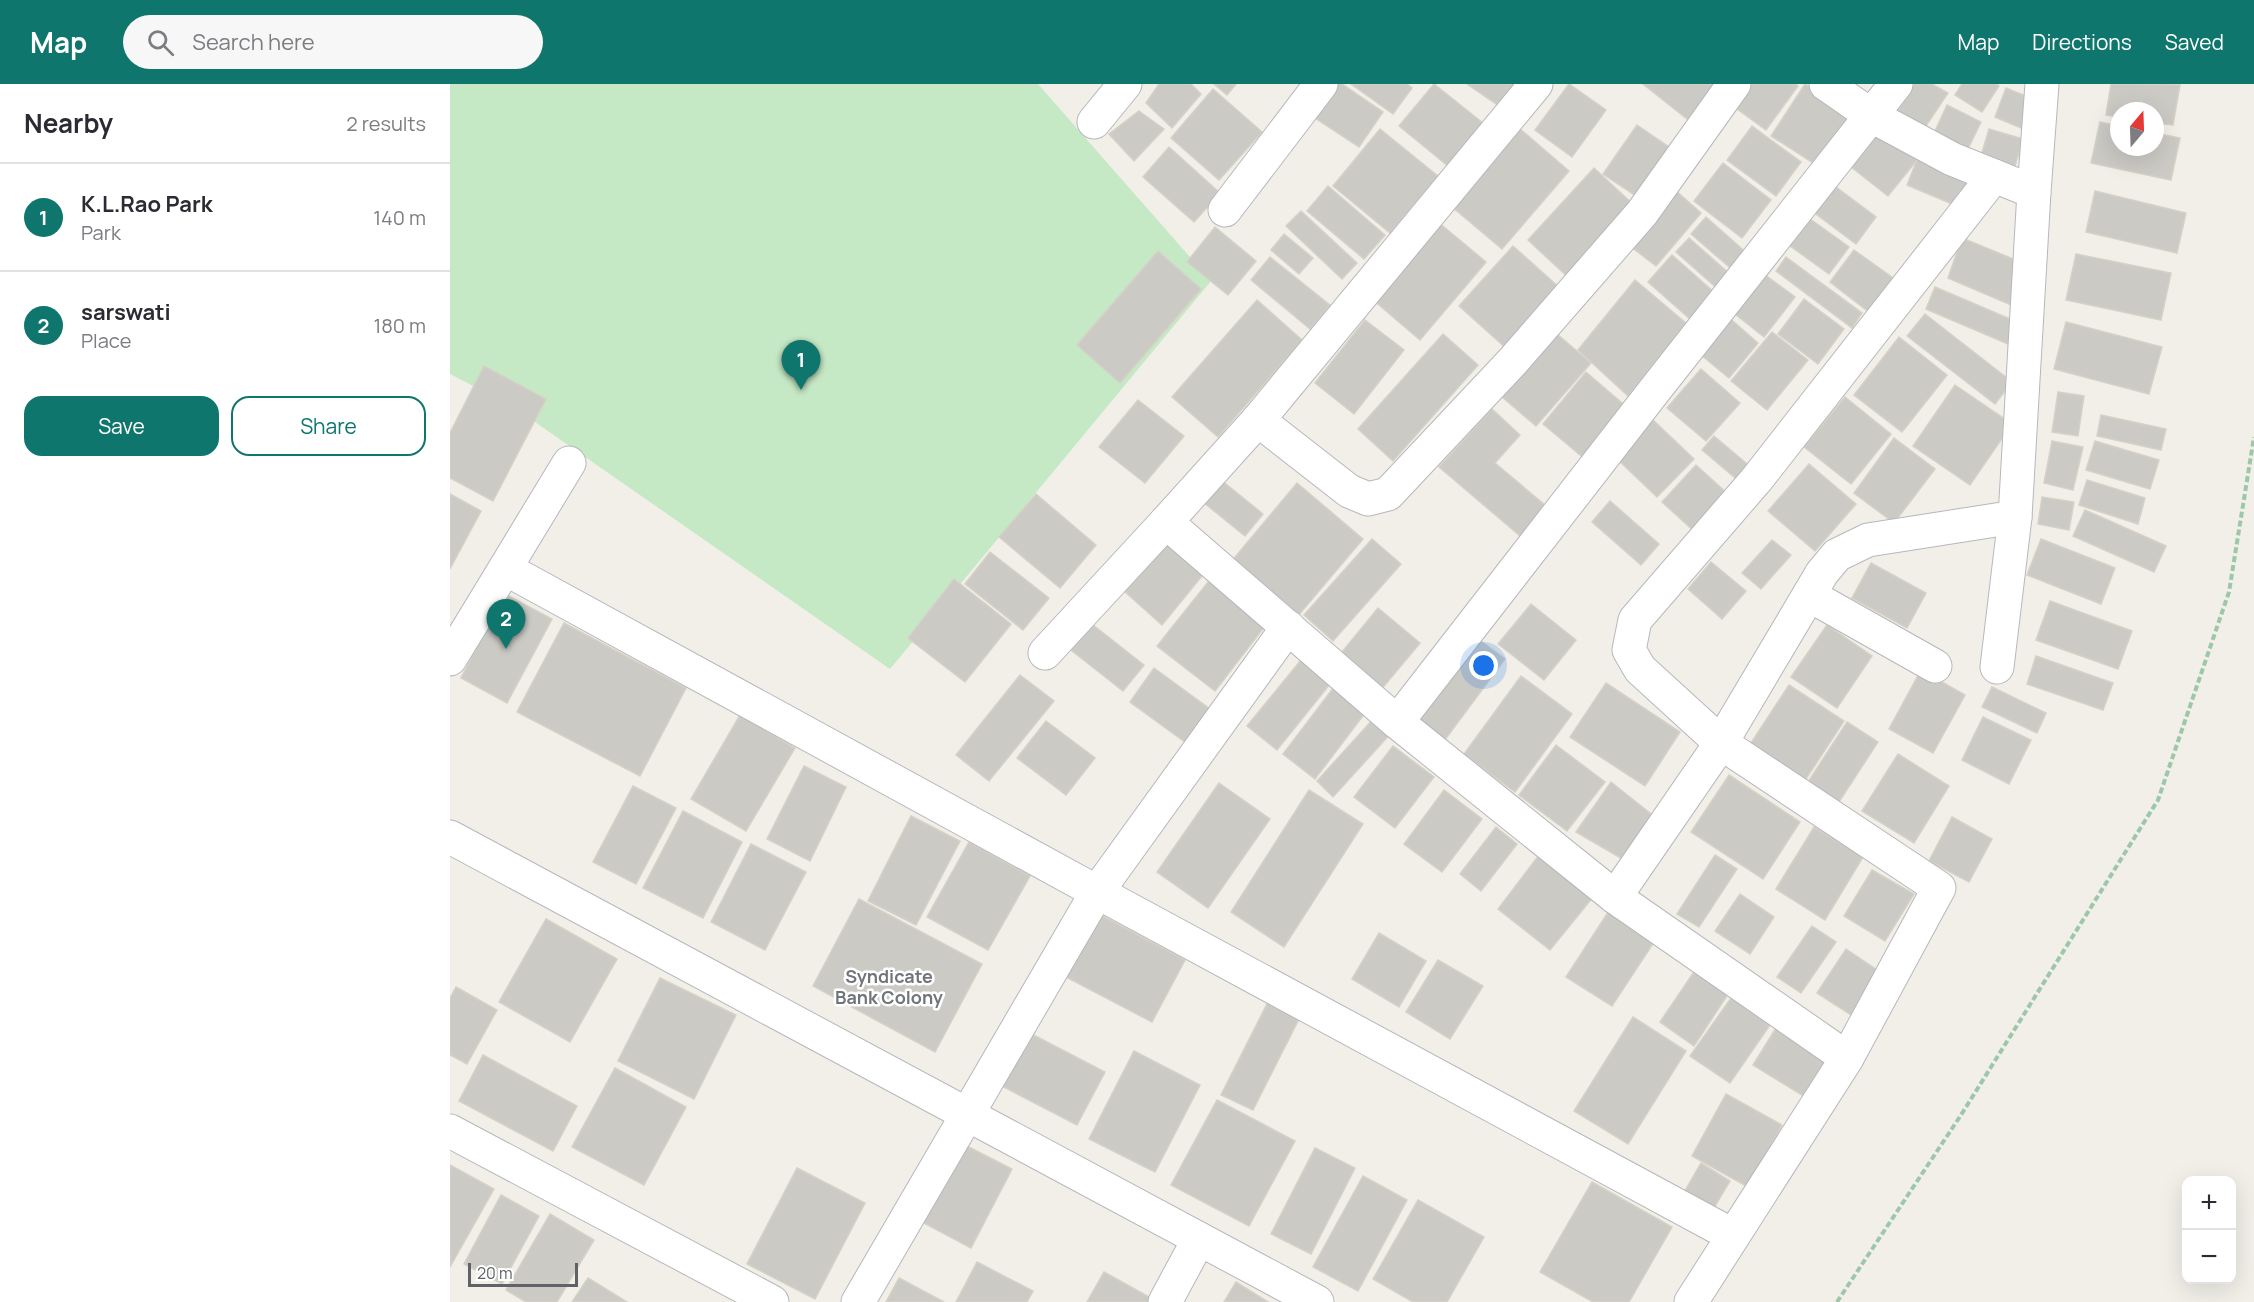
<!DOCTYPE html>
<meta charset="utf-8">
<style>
body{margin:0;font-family:Manrope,sans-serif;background:#f7f7f7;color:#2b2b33}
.controls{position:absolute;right:18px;bottom:18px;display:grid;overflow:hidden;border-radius:12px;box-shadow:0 6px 24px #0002}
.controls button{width:54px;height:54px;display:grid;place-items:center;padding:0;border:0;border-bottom:2px solid #e1e1e2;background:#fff;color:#2b2b33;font:30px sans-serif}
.compass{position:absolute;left:1660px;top:18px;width:54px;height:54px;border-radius:50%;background:#fff;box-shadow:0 6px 24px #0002;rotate:19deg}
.scale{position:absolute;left:18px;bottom:15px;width:110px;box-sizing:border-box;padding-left:6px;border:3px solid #5f6368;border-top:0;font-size:16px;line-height:21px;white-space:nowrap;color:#5f6368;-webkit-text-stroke:4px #fff;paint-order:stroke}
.you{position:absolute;left:1034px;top:582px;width:21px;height:21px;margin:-15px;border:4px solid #fff;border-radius:50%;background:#1a73e8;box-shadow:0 0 0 9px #1a73e833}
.badge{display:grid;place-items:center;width:39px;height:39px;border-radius:50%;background:#0f766e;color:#fff;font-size:20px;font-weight:700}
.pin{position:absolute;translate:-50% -50px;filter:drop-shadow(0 2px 3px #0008)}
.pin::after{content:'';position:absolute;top:32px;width:21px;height:18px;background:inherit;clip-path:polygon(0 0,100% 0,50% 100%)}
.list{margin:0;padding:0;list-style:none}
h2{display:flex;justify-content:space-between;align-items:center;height:78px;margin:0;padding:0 24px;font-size:26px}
h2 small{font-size:20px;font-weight:400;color:#7c7c81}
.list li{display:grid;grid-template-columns:39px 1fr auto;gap:18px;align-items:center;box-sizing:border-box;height:108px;padding:0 24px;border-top:2px solid #e1e1e2}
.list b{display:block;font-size:22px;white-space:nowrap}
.list p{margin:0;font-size:20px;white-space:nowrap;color:#7c7c81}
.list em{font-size:20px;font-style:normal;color:#7c7c81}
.actions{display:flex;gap:12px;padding:18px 24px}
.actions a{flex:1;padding:14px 0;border:2px solid #0f766e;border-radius:18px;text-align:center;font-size:21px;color:#0f766e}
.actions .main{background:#0f766e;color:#fff}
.icon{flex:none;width:33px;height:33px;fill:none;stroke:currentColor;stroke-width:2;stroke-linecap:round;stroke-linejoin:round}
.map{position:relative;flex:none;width:1804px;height:1218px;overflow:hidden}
header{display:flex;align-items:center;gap:36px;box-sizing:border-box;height:84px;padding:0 30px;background:#0f766e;color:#fff}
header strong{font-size:28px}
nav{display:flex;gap:33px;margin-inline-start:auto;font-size:21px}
.search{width:420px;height:54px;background:#f7f7f7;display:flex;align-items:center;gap:15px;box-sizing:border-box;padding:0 21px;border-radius:33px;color:#7c7c81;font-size:22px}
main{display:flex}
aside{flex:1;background:#fff}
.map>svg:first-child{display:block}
</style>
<header>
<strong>Map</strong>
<div class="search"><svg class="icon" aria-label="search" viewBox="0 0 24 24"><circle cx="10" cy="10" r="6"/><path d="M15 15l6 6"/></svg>Search here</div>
<nav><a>Map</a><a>Directions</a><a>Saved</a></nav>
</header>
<main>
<aside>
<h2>Nearby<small>2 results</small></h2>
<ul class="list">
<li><span class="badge">1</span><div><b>K.L.Rao Park</b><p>Park</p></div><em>140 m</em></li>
<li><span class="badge">2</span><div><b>sarswati</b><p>Place</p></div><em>180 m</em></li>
</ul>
<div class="actions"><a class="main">Save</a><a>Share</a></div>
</aside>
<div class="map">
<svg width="1804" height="1218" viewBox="0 0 1804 1218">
<rect width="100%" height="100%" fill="#f1efe8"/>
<path fill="#c5e8c5" d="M0,0H588L761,197L440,585L62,322L0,290Z"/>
<g fill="#cccac5" stroke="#d6d1c6" stroke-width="1.5">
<path d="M709,0H741L751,10L722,44L696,19Z"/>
<path d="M764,0H786L777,11Z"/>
<path d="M883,0H892L933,28L909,63L862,32Z"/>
<path d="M901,0H957L962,4L943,30Z"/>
<path d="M984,0L1033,39L998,82L949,42Z"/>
<path d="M1017,0H1068L1052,24Z"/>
<path d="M1119,0L1156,26L1122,73L1085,46Z"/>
<path d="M1193,0H1273L1242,39Z"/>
<path d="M1299,0H1345L1348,2L1316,46L1283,22Z"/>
<path d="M1355,0L1405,32L1371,84L1321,52Z"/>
<path d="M1464,0H1482L1498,9L1470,51L1444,33Z"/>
<path d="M1512,0H1546L1549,2L1532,28L1505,11Z"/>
<path d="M1661,0L1730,1L1723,41L1705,39V27H1669V33L1656,31Z"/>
<path d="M1556,4L1583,15L1571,44L1545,33Z"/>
<path d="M763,5L812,48L769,96L721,54Z"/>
<path d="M1497,21L1531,38L1514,73L1480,58Z"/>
<path d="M689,27L714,45L684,77L659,50Z"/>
<path d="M1650,38L1669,42V63H1705V49L1730,54L1721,96L1641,79Z"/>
<path d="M1187,41L1219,63L1186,112L1153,90Z"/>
<path d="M1302,42L1351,78L1326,112L1277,76Z"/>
<path d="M1425,43L1467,76L1438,112L1396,79Z"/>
<path d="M1069,44L1119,87L1052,165L1002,123Z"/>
<path d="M930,45L988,92L940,149L883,102Z"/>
<path d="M1539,45L1573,55L1563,89L1529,79Z"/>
<path d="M719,63L770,109L744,138L693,93Z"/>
<path d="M1467,76L1524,98L1507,122L1457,101Z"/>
<path d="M1273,79L1321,116L1292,154L1244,117Z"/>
<path d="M1144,84L1187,124L1120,195L1078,156Z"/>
<path d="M1378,97L1426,133L1406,160L1358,124Z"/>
<path d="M878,102L935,151L914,175L857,127Z"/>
<path d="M1224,105L1251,129L1206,182L1180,162Z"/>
<path d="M1645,107L1736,129L1727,169L1636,148Z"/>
<path d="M851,127L907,179L892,195L836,142Z"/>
<path d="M1356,132L1399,163L1379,190L1336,159Z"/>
<path d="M1256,133L1299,171L1285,188L1241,150Z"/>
<path d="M988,138L1036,178L970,256L922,215Z"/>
<path d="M765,143L806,177L778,211L737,178Z"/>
<path d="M834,150L863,174L849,190L821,166Z"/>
<path d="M1239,154L1281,191L1270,207L1226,168Z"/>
<path d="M1512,154L1573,179L1561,221L1498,194Z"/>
<path d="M1063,162L1111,205L1057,265L1009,222Z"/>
<path d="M1404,166L1450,199L1424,232L1380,198Z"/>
<path d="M708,167L751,205L670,299L627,261Z"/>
<path d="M1626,170L1721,189L1711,236L1616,216Z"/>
<path d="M1222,171L1265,209L1241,236L1198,198Z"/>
<path d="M820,173L880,221L860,245L801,196Z"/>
<path d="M1336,173L1412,229L1402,244L1326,187Z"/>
<path d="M1310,187L1345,213L1314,253L1280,226Z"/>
<path d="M1185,196L1236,239L1178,312L1128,266Z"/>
<path d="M1485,203L1567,238L1558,260L1476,225Z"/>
<path d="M1354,215L1394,245L1368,280L1328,250Z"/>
<path d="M807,216L852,256L768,353L722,313Z"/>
<path d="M1475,230L1562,298L1545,320L1457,252Z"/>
<path d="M1276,231L1308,259L1279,294L1245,266Z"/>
<path d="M915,236L954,266L904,330L865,299Z"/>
<path d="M1616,238L1712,263L1699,310L1604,285Z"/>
<path d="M1100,244L1141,279L1086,342L1045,307Z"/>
<path d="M1322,248L1358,276L1317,326L1281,297Z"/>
<path d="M993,250L1028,281L943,377L908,345Z"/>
<path d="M1449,253L1497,291L1452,348L1404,311Z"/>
<path d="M34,282L96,315L43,417L0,394V349Z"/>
<path d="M1251,285L1290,319L1256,357L1217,324Z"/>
<path d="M1136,288L1179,325L1136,376L1093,340Z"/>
<path d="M1505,301L1562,340L1520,401L1463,362Z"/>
<path d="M1608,308L1634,312L1628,352L1602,348Z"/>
<path d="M1395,313L1441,350L1401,400L1354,363Z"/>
<path d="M688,316L734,352L695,399L649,363Z"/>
<path d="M1042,325L1070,351L1045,379L1102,427L1076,457L989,383Z"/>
<path d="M1651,331L1716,345L1711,366L1647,352Z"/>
<path d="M1202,335L1244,375L1207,413L1165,373Z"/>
<path d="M1264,352L1302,384L1290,398L1252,366Z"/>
<path d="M1444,354L1485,385L1444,439L1404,409Z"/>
<path d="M1602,357L1633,363L1623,406L1594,399Z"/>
<path d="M1645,357L1709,376L1700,405L1636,386Z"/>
<path d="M1359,380L1406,420L1365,467L1318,427Z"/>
<path d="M1246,381L1279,411L1245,448L1212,418Z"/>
<path d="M771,396L813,430L795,452L753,418Z"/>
<path d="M1637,396L1695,414L1688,440L1629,421Z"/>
<path d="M847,399L913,455L847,533L781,478Z"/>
<path d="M0,410L31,427L0,485Z"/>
<path d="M586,410L646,461L610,504L549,453Z"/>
<path d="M1592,413L1624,418L1619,446L1588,440Z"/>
<path d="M1160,417L1209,460L1191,481L1142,438Z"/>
<path d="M1635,426L1716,462L1704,488L1623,452Z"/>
<path d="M716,454L756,487L712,541L674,507Z"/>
<path d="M922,455L951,480L883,557L854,531Z"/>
<path d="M1591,455L1665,484L1651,520L1577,491Z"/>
<path d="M1322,456L1341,471L1311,505L1292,489Z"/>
<path d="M540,468L599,514L573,546L515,500Z"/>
<path d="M1261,478L1296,507L1272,535L1238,505Z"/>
<path d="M1421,479L1476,509L1457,544L1402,514Z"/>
<path d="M762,493L819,537L765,607L707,562Z"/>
<path d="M504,495L561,540L515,598L458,554Z"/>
<path d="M55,510L102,535L57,619L11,594Z"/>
<path d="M1600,517L1682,547L1668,585L1586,556Z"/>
<path d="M1081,520L1126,556L1094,596L1048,560Z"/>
<path d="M928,524L970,559L930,607L888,573Z"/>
<path d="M638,537L694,581L673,607L617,563Z"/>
<path d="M114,539L236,604L190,692L67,628Z"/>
<path d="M1377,541L1422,572L1387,624L1341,593Z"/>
<path d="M1023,551L1055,575L994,657L961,633Z"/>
<path d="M855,571L884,595L827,666L797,642Z"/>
<path d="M1586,572L1663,599L1653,626L1577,600Z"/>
<path d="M704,584L764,628L739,661L680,618Z"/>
<path d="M1471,586L1515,611L1483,669L1439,645Z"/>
<path d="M570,591L604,617L539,697L506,671Z"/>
<path d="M1071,592L1122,630L1065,708L1014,670Z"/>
<path d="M887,599L919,624L865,695L833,670Z"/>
<path d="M1156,599L1230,648L1195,702L1120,653Z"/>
<path d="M1339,601L1394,637L1354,698L1299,662Z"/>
<path d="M1542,603L1596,629L1587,649L1532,623Z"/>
<path d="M290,631L345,664L296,747L241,715Z"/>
<path d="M925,633L942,648L883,713L867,697Z"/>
<path d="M1533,633L1581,656L1559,700L1512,676Z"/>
<path d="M596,637L645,674L616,711L567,674Z"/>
<path d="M1397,638L1428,658L1387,721L1356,701Z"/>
<path d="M1106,661L1155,698L1117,747L1069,711Z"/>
<path d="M943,662L984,693L945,744L904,713Z"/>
<path d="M1448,670L1499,702L1464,759L1412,727Z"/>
<path d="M354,682L396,703L360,777L317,755Z"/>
<path d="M1279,691L1350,738L1313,795L1241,748Z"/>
<path d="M1161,698L1206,734L1174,776L1126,748Z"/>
<path d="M769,699L820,735L758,824L707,788Z"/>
<path d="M183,702L226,724L186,800L143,778Z"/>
<path d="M859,706L913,740L834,863L781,828Z"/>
<path d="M994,706L1032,735L992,788L954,760Z"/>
<path d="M233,727L292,758L253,834L193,804Z"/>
<path d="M461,732L510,757L466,841L418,817Z"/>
<path d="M1502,733L1542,755L1519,798L1479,777Z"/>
<path d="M1046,743L1067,760L1031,807L1010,790Z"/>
<path d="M1364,743L1413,773L1375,836L1326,805Z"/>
<path d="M519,758L580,792L538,866L477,833Z"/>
<path d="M301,760L356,788L315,866L261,838Z"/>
<path d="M1089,771L1143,813L1100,866L1048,825Z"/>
<path d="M1265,771L1287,785L1249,843L1227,830Z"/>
<path d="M1422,786L1464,810L1435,857L1394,832Z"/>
<path d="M1290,810L1324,833L1300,870L1265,847Z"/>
<path d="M409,815L532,880L485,968L363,902Z"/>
<path d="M1164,819L1210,849L1162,922L1116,893Z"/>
<path d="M647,829L735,876L702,938L614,892Z"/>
<path d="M96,835L167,875L120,958L49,918Z"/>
<path d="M1362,842L1386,858L1351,909L1327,893Z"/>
<path d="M929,849L976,877L949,923L902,895Z"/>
<path d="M1396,865L1430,888L1401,931L1367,909Z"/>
<path d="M988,876L1033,902L1000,955L956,928Z"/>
<path d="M1250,879L1284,901L1244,962L1210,938Z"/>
<path d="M210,894L286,931L244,1015L168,977Z"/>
<path d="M6,903L47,926L17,980L0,971V914Z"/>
<path d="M1281,914L1320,941L1280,999L1240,972Z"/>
<path d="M818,918L850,933L803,1026L771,1011Z"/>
<path d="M1183,933L1236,967L1178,1060L1124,1027Z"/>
<path d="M1326,944L1383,979L1360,1016L1303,981Z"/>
<path d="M574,946L655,988L627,1041L546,999Z"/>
<path d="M684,967L750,1001L705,1088L639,1055Z"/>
<path d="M33,971L127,1022L103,1067L9,1017Z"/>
<path d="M165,984L236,1023L194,1101L122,1063Z"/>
<path d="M1276,1010L1332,1041L1298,1103L1242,1072Z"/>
<path d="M767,1016L845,1057L799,1142L721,1101Z"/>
<path d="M511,1059L562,1085L521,1164L470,1137Z"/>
<path d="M865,1064L905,1084L861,1170L821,1150Z"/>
<path d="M1251,1079L1280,1097L1261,1129L1232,1112Z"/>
<path d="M0,1081L44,1105L0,1183Z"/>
<path d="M347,1084L415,1119L365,1215L297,1180Z"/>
<path d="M913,1092L957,1116L908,1207L863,1183Z"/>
<path d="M1142,1098L1222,1143L1179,1218H1143L1090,1188Z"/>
<path d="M51,1111L89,1132L52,1200L14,1180Z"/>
<path d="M968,1116L1034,1153L997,1218H963L923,1195Z"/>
<path d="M100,1130L144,1156L107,1218H76L56,1206Z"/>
<path d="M527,1178L583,1207L577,1218H506Z"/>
<path d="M654,1188L701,1214L699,1218H637Z"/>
<path d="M138,1194L177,1218H122Z"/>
<path d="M449,1194L494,1218H436Z"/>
<path d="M786,1198L818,1218H774Z"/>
</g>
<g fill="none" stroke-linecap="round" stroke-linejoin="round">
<g stroke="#b5b8bc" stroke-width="35">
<g id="street">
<path d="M1086,0L808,336L716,438L947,638L1165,813L1397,974"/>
<path d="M1376,0L1422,32L1502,75L1584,108L1565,433L1547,583"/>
<path d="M644,38L675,0"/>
<path d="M1584,108L1592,0"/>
<path d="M775,126L871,0"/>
<path d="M808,336L899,407L918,415L938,410L1063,277L1192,129L1284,0"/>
<path d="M56,485L647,808L1282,1151"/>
<path d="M1359,511L1485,582"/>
<path d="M595,569L716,438"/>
<path d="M0,575L119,379"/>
<path d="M947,638L1204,307L1446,0"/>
<path d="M0,753L867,1218"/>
<path d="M1165,813L1271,659L1372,489L1387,471L1418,456L1565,433"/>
<path d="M0,1047L322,1218"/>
<path d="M408,1218L647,808L838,543"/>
<path d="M715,1218L749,1155"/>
<path d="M1241,1218L1397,974L1489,804L1271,659L1190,585L1179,566L1185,536L1307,395L1544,92"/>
</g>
</g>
<path stroke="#9cc7a9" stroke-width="4" stroke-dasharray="6 3" stroke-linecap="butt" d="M1387,1218L1511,1031L1708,716L1779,508L1804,353"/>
<use href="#street" stroke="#fff" stroke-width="33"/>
</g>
<g text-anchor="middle" stroke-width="5" stroke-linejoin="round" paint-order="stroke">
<g font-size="18" font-weight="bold" fill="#70757a" stroke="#fff">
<text x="439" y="899">Syndicate<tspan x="439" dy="21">Bank Colony</tspan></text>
</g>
</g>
</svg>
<div class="controls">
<button>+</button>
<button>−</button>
</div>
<svg class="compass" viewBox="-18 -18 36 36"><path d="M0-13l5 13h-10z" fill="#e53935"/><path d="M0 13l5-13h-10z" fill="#7c7c81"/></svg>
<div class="scale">20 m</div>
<div class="you"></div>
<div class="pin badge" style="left:351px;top:306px">1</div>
<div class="pin badge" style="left:56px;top:565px">2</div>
</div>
</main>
